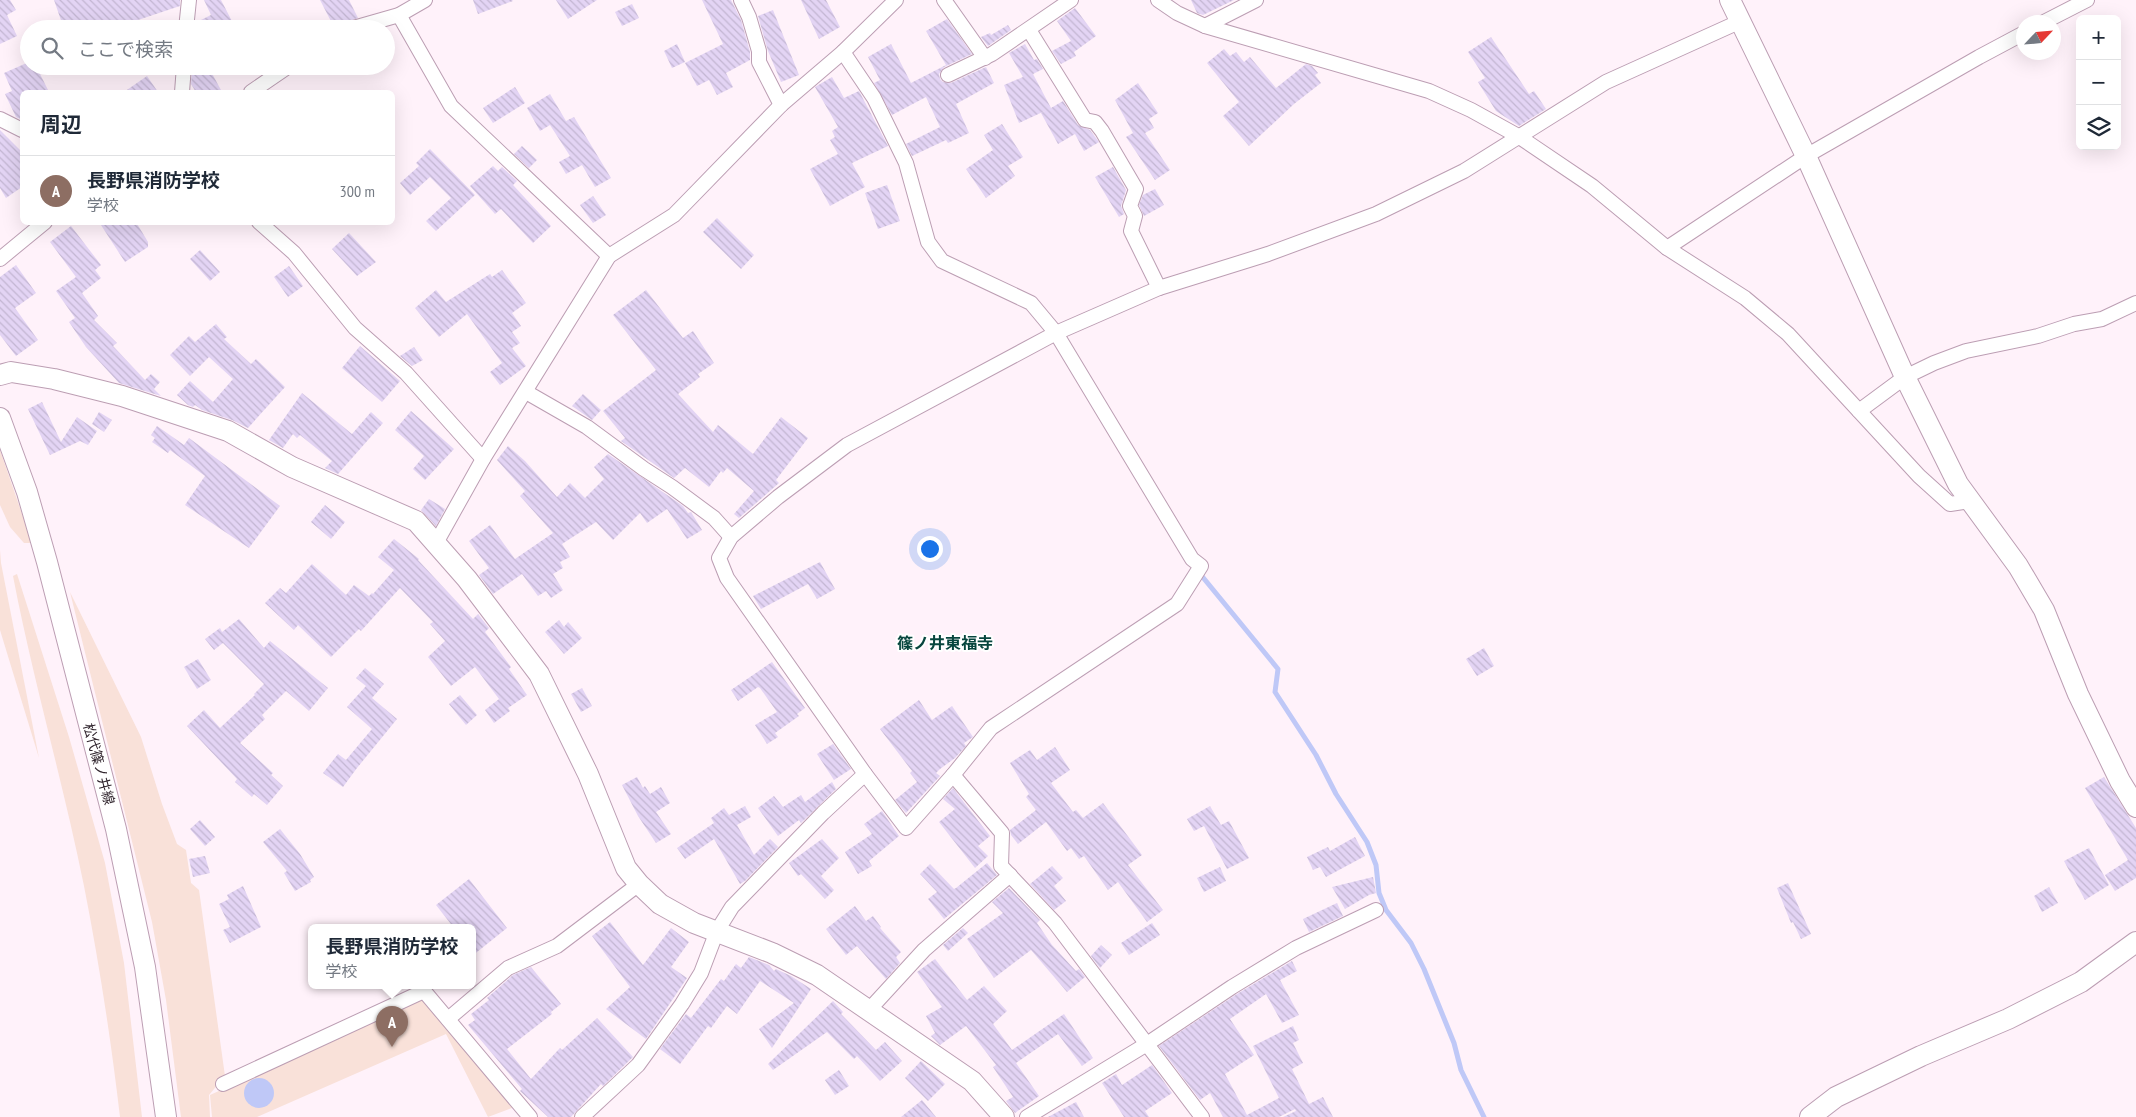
<!DOCTYPE html>
<html lang="ja">
<meta charset="utf-8">
<style>
body{margin:0;font-family:"PT Sans Narrow","Noto Sans JP",sans-serif;background:#f2f2f3;color:#1f2937}
.controls{position:absolute;right:15px;top:15px;display:grid;overflow:hidden;border-radius:8px;box-shadow:0 5px 20px #0002}
.controls button{width:45px;height:45px;display:grid;place-items:center;padding:0;border:0;border-bottom:1px solid #e0e1e3;background:#fff;color:#1f2937;font:25px sans-serif}
.compass{position:absolute;left:2016px;top:15px;width:45px;height:45px;border-radius:50%;background:#fff;box-shadow:0 5px 20px #0002;rotate:64deg}
.you{position:absolute;left:929px;top:548px;width:18px;height:18px;margin:-12px;border:4px solid #fff;border-radius:50%;background:#1a73e8;box-shadow:0 0 0 8px #1a73e833}
.badge{display:grid;place-items:center;width:32px;height:32px;border-radius:50%;background:#2563eb;color:#fff;font-size:16px;font-weight:700}
.pin{position:absolute;translate:-50% -41px;filter:drop-shadow(0 1px 2px #0008)}
.pin::after{content:'';position:absolute;top:26px;width:18px;height:15px;background:inherit;clip-path:polygon(0 0,100% 0,50% 100%)}
.popup{position:absolute;left:308px;top:924px;width:168px;height:65px;box-sizing:border-box;display:grid;place-content:center;border-radius:8px;background:#fff;filter:drop-shadow(0 1px 4px #0005);font-size:16px;white-space:nowrap;color:#747a83}
.popup b{font-size:19px;color:#1f2937}
.popup::after{content:'';position:absolute;left:50%;top:100%;margin-left:-10px;border:10px solid transparent;border-top-color:#fff}
.list{margin:0;padding:0;list-style:none}
h2{display:flex;justify-content:space-between;align-items:center;height:65px;margin:0;padding:0 20px;font-size:21px}
h2 small{font-size:16px;font-weight:400;color:#747a83}
.list li{display:grid;grid-template-columns:32px 1fr auto;gap:15px;align-items:center;box-sizing:border-box;height:70px;padding:0 20px;border-top:1px solid #e0e1e3}
.list b{display:block;font-size:19px;white-space:nowrap}
.list p{margin:0;font-size:16px;white-space:nowrap;color:#747a83}
.list em{font-size:16px;font-style:normal;color:#747a83}
.icon{flex:none;width:28px;height:28px;fill:none;stroke:currentColor;stroke-width:2;stroke-linecap:round;stroke-linejoin:round}
.map{position:relative;flex:none;width:2136px;height:1117px;overflow:hidden}
.search{position:absolute;background:#fff;box-shadow:0 5px 20px #0002;left:20px;top:20px;width:375px;height:55px;display:flex;align-items:center;gap:12px;box-sizing:border-box;padding:0 18px;border-radius:28px;color:#747a83;font-size:19px}
.panel{position:absolute;background:#fff;box-shadow:0 5px 20px #0002;left:20px;top:90px;width:375px;height:135px;border-radius:8px}
.map>svg:first-child{display:block}
</style>
<div class="map">
<svg width="2136" height="1117" viewBox="0 0 2136 1117">
<defs>
<pattern id="building-back-hatch" width="6" height="6" patternUnits="userSpaceOnUse" patternTransform="scale(1.25)"><rect width="6" height="6" fill="#e3d4f4"/><path d="M-1 5l2 2M0 0l6 6M5-1l2 2" fill="none" stroke="#c3b6d2"/></pattern>
</defs>
<rect width="100%" height="100%" fill="#fff2fa"/>
<g fill="#f9e1d9">
<path d="M0,450L32,543H24L10,527L0,505Z"/>
<path d="M0,550L1,563L39,758L0,630Z"/>
<path d="M17,574L69,737L105,863L124,963L142,1117H120C111,1040 99,962 84,886C63,782 33,680 13,576Z"/>
<path d="M70,592L141,737L162,804L177,844L186,850L191,883L199,890L225,1076L209,1095L210,1117H181L166,1000L152,922Z"/>
<path d="M425,998L517,1106L488,1117L446,1034L257,1117H212L210,1095Z"/>
</g>
<circle fill="#bfc8f7" cx="259" cy="1093" r="15"/>
<g fill="none" stroke-linecap="round" stroke-linejoin="round">
<path stroke="#bfc8f7" stroke-width="5" d="M1201,575L1278,669L1275,692L1316,755L1336,794L1367,842L1376,865L1379,893L1386,910L1411,943L1424,969L1454,1043L1461,1070L1484,1117"/>
</g>
<g fill="url(#building-back-hatch)">
<path d="M0,0H10L16,10L7,15L17,36L0,44Z"/>
<path d="M54,0H180V6L132,22L133,29H64Z"/>
<path d="M204,0H221L236,29H195V23L211,15Z"/>
<path d="M320,0H349L358,18L344,23L341,29H335Z"/>
<path d="M473,0H512L513,1L478,14Z"/>
<path d="M556,0H597L568,19Z"/>
<path d="M702,0H731L741,20L750,52V60L726,73L733,87L717,95L709,80L697,86L685,63L723,44Z"/>
<path d="M801,0H826L840,27L819,39Z"/>
<path d="M1191,0H1234L1203,15L1197,13Z"/>
<path d="M632,4L639,18L622,26L615,12Z"/>
<path d="M1075,8L1096,36L1074,52L1076,56L1061,64L1052,51L1071,41L1057,21Z"/>
<path d="M773,10L799,75L781,82L768,51L758,16Z"/>
<path d="M947,19L972,54L944,67L939,74L940,79L943,82L951,83L986,67L994,83L956,104L969,133L948,143L946,140L912,156L906,144L940,127L926,97L892,115L874,83L880,80L868,57L891,44L911,83L946,65L926,31Z"/>
<path d="M1008,25L1011,30L988,46L981,37L990,33L991,35Z"/>
<path d="M1491,37L1529,94L1534,91L1546,109L1519,126L1496,111L1478,82L1485,78L1468,52Z"/>
<path d="M677,44L685,62L672,68L664,51Z"/>
<path d="M1025,44L1034,60L1037,59L1043,69L1033,74L1051,108L1063,101L1078,125L1090,130L1099,142L1084,151L1075,134L1058,144L1041,113L1047,110L1019,123L1004,85L1023,77L1009,53Z"/>
<path d="M1224,49L1230,56L1236,52L1244,62L1250,57L1276,88L1306,64L1312,66L1318,73L1315,75L1321,83L1294,104L1249,146L1223,116L1239,102L1207,63Z"/>
<path d="M29,62V66H36L49,92H22V120L16,117L5,94L12,91L4,73Z"/>
<path d="M201,66H208L222,92H196L191,84L192,71Z"/>
<path d="M147,76L158,92H124Z"/>
<path d="M832,77L844,98L859,91L888,146L852,163L865,187L830,206L810,169L838,154L830,140L835,137L832,131L838,127L815,87Z"/>
<path d="M1138,83L1158,113L1149,119L1154,128L1145,133L1170,170L1155,180L1126,137L1133,133L1115,100Z"/>
<path d="M515,87L525,103L493,123L483,108Z"/>
<path d="M550,94L566,121L574,117L611,178L595,187L582,165L566,174L559,162L570,156L550,125L540,131L527,108Z"/>
<path d="M1002,124L1023,157L1008,166L1015,176L986,198L966,169L993,150L984,135Z"/>
<path d="M0,130L22,152V187L6,198L0,188Z"/>
<path d="M522,146L537,160L529,168L514,154Z"/>
<path d="M430,149L475,195L436,231L426,221L451,198L430,177L410,195L400,183L419,166L416,163Z"/>
<path d="M493,166L498,171L502,167L517,181L513,185L551,226L533,243L501,209L495,214L470,186Z"/>
<path d="M1113,167L1126,190L1121,206L1124,214L1119,217L1095,177Z"/>
<path d="M887,185L900,221L878,229L865,193Z"/>
<path d="M1155,189L1164,205L1144,216L1139,205L1143,195Z"/>
<path d="M593,196L606,215L593,223L580,205Z"/>
<path d="M717,218L754,255L741,269L703,232Z"/>
<path d="M99,222H136L148,242V247L125,262Z"/>
<path d="M71,226L101,265L95,270L101,278L82,293L98,316L94,320L117,343L113,346L145,380L151,374L160,382L154,389L161,396L119,383L86,347L69,322L75,318L56,291L76,277L50,242Z"/>
<path d="M349,233L376,262L357,276L332,249Z"/>
<path d="M200,250L220,272L210,281L190,259Z"/>
<path d="M16,265L36,293L15,308L38,340L16,356L0,335V277Z"/>
<path d="M289,266L303,286L288,297L274,277Z"/>
<path d="M502,270L526,303L512,313L521,326L512,332L520,343L512,348L526,366L500,385L490,372L502,363L467,314L439,337L415,308L436,290L446,302L490,274L492,277Z"/>
<path d="M646,290L683,338L693,331L714,363L698,374L700,377L678,394L713,432L718,425L753,454L781,417L808,438L776,480L779,483L739,518L734,514L754,491L727,468L723,473L721,471L709,487L685,468L674,478L621,441L625,438L603,411L656,370L613,315Z"/>
<path d="M216,324L227,337L224,339L251,364L256,359L285,387L248,428L232,420L202,410L195,405L193,407L188,405L177,395L190,381L213,402L233,379L209,357L190,376L170,355L189,336L195,342Z"/>
<path d="M360,346L400,381L382,402L342,368Z"/>
<path d="M414,347L423,360L412,366L400,356Z"/>
<path d="M302,393L352,434L371,412L383,423L338,474L325,468L332,461L300,435L297,438L293,434L283,448L269,440Z"/>
<path d="M583,394L601,410L592,420L572,406Z"/>
<path d="M42,402L61,442L77,417L97,431L88,445L80,441L50,455L28,409Z"/>
<path d="M411,411L454,449L425,480L413,469L424,456L395,430Z"/>
<path d="M99,412L112,420L104,432L92,424Z"/>
<path d="M157,426L184,445L189,438L280,506L249,548L185,505L205,476L170,450L168,453L152,442L155,438L151,435Z"/>
<path d="M508,446L525,461L557,497L570,483L585,498L604,479L594,467L608,454L683,506L688,513L691,512L702,530L687,539L667,509L647,523L640,513L613,540L596,522L562,544L570,557L560,562L563,568L553,574L563,590L551,598L546,591L538,596L522,574L493,594L479,575L489,568L469,541L490,525L515,559L553,533L520,496L525,491L497,460Z"/>
<path d="M429,499L445,509L436,526L421,510Z"/>
<path d="M325,505L345,522L331,539L311,522Z"/>
<path d="M394,539L419,559L418,560L473,619L478,614L489,628L485,632L511,667L509,669L527,695L508,708L510,711L494,723L485,710L499,699L475,667L451,686L428,657L445,641L430,624L433,622L400,588L361,631L359,629L331,657L298,625L294,630L265,603L280,588L286,593L312,564L346,595L354,585L369,596L372,593L373,594L394,570L378,557Z"/>
<path d="M820,562L835,589L817,599L808,584L761,609L753,596Z"/>
<path d="M239,619L264,648L270,641L328,688L309,711L286,691L262,715L265,719L240,743L273,773L271,775L283,786L267,805L254,794L252,797L235,782L237,779L187,726L204,710L220,728L255,695L254,694L264,684L223,643L214,650L205,639L220,628L222,632Z"/>
<path d="M559,620L564,627L568,622L582,638L564,654L545,632Z"/>
<path d="M1484,648L1494,666L1477,676L1466,659Z"/>
<path d="M198,659L211,680L197,689L184,667Z"/>
<path d="M772,662L805,708L797,714L799,716L775,733L778,737L767,744L755,725L777,712L760,688L758,687L738,701L731,690Z"/>
<path d="M365,668L384,684L372,698L397,719L357,768L343,787L323,773L338,754L346,760L372,729L347,707L366,686L356,678Z"/>
<path d="M582,688L592,706L581,712L571,694Z"/>
<path d="M460,695L477,715L466,725L449,704Z"/>
<path d="M919,700L932,720L952,706L973,737L964,743L966,746L955,758L940,769L936,773L940,776L906,813L895,800L917,782L910,773L912,771L880,729Z"/>
<path d="M833,744L851,769L834,780L817,754Z"/>
<path d="M1055,747L1070,770L1051,783L1073,812L1076,810L1083,818L1103,803L1142,855L1128,865L1163,910L1147,922L1118,882L1108,890L1084,856L1079,859L1071,848L1067,851L1046,822L1018,844L1011,835L1010,830L1036,810L1026,797L1029,794L1010,763L1030,750L1037,760Z"/>
<path d="M637,777L643,788L645,786L650,794L661,787L670,803L656,812L671,834L656,843L638,816L622,785Z"/>
<path d="M2104,777L2136,828V878L2115,891L2105,875L2128,860L2085,788Z"/>
<path d="M832,782L836,789L801,823L799,820L778,836L758,808L774,796L783,807L801,795L805,802Z"/>
<path d="M953,788L990,836L978,846L988,856L975,868L939,822L955,809L943,799Z"/>
<path d="M745,806L751,817L737,825L754,855L770,839L778,847L745,881L740,884L714,839L685,859L677,848L714,823L711,818L724,808L729,815Z"/>
<path d="M1210,806L1221,825L1229,821L1249,858L1227,869L1204,826L1194,831L1187,819Z"/>
<path d="M882,811L899,836L869,861L872,866L858,874L845,852L872,834L864,824Z"/>
<path d="M200,820L215,837L205,846L190,829Z"/>
<path d="M280,829L300,854L314,877L310,880L311,882L295,891L284,873L287,871L263,842Z"/>
<path d="M1355,837L1365,856L1326,877L1320,867L1313,870L1307,857L1328,847L1330,851Z"/>
<path d="M822,839L839,858L821,876L834,890L825,899L801,874L798,876L789,863Z"/>
<path d="M2089,848L2109,885L2085,900L2064,861Z"/>
<path d="M205,856L210,873L193,877L189,859Z"/>
<path d="M987,863L997,875L944,919L928,899L937,892L920,874L930,864L954,889L956,888Z"/>
<path d="M1052,866L1063,878L1054,886L1066,901L1054,910L1030,884Z"/>
<path d="M1220,867L1226,881L1204,892L1197,878Z"/>
<path d="M1373,877L1376,893L1369,895L1345,909L1332,887Z"/>
<path d="M469,879L507,928L472,956V928H454L436,905Z"/>
<path d="M1788,883L1811,934L1801,939L1793,922L1791,923L1777,888Z"/>
<path d="M243,886L261,927L230,943L223,930L230,927L219,904L229,899L227,895Z"/>
<path d="M2049,887L2058,903L2042,912L2034,896Z"/>
<path d="M1009,888L1040,920L1037,923L1052,945L1076,971L1079,969L1085,977L1067,992L1031,950L994,978L967,939L1003,913L992,902Z"/>
<path d="M1337,903L1343,916L1309,932L1303,919Z"/>
<path d="M855,906L866,921L873,916L881,927L880,928L901,952L896,957L900,963L886,979L857,946L846,955L826,929Z"/>
<path d="M610,922L643,965L671,928L689,942L671,967L687,978L646,1039L606,1009L630,987L592,936Z"/>
<path d="M1152,923L1160,935L1129,955L1121,943Z"/>
<path d="M963,928L968,933L948,951L943,945Z"/>
<path d="M1101,945L1112,955L1100,968L1091,956Z"/>
<path d="M749,957L769,965L774,971L776,969L791,976L811,989L772,1048L759,1029L794,1003L760,981L737,1014L727,1006L711,1028L708,1026L680,1064L660,1049L686,1014L691,1018L721,979L724,981L736,964L741,968Z"/>
<path d="M935,959L967,1000L984,986L1007,1011L993,1024L1012,1050L1064,1014L1093,1058L1082,1066L1058,1034L1016,1063L1039,1096L1015,1113L1006,1101L1013,1097L993,1067L996,1065L966,1026L940,1045L931,1036L935,1033L926,1016L942,1007L917,972Z"/>
<path d="M1292,961L1297,971L1280,980L1299,1015L1282,1023L1266,994L1230,1019L1254,1055L1225,1074L1247,1115L1279,1098L1253,1046L1293,1026L1299,1040L1293,1043L1303,1063L1292,1069L1309,1104L1323,1097L1333,1117H1283L1296,1111L1295,1109L1279,1117H1223L1210,1093L1200,1100L1159,1046L1237,994Z"/>
<path d="M531,967L561,1004L551,1012L552,1014L507,1049L531,1079L560,1048L562,1050L597,1018L633,1057L603,1086L601,1084L571,1117H548L520,1091L522,1089L468,1025L475,1020L471,1014L489,1000L487,998L513,975Z"/>
<path d="M833,1001L843,1012L841,1014L876,1050L885,1042L902,1061L880,1081L857,1056L854,1059L827,1032L773,1070L768,1064Z"/>
<path d="M921,1061L945,1084L928,1101L905,1078Z"/>
<path d="M1152,1065L1172,1093L1145,1111L1149,1117H1124L1102,1083L1116,1074L1122,1085Z"/>
<path d="M839,1070L849,1086L835,1095L825,1080Z"/>
<path d="M922,1100L936,1117H901Z"/>
<path d="M1076,1102L1084,1117H1048Z"/>
</g>
<g fill="none" stroke-linecap="round" stroke-linejoin="round">
<g stroke="#bc9eb3" stroke-width="16">
<g id="street">
<path d="M741,0L749,17L759,51V62L781,105"/>
<path d="M944,0L985,58"/>
<path d="M1158,0L1177,13L1205,26L1429,91L1471,110L1518,136L1592,186L1667,248L1745,298L1788,334L1919,476L1950,504L1970,501"/>
<path d="M399,15L451,106L609,256"/>
<path d="M2044,22L2087,0"/>
<path d="M1205,26L1256,0"/>
<path d="M186,29L189,0"/>
<path d="M350,29L399,15L425,0"/>
<path d="M1029,30L1085,120L1095,122L1102,131L1136,189L1130,206L1135,216L1131,231L1159,288"/>
<path d="M843,52L874,98L906,163L928,242L942,261L1031,303L1056,333L1192,559L1201,566L1177,604L991,728L953,775"/>
<path d="M948,75L992,54L1071,0"/>
<path d="M182,92L184,66"/>
<path d="M251,92L289,66"/>
<path d="M0,119L22,130"/>
<path d="M259,222L294,253L355,328L406,373L483,459"/>
<path d="M1667,248L1806,156L1979,57L2024,33"/>
<path d="M0,259L45,222"/>
<path d="M526,392L587,427L644,469L672,487L714,518L731,537"/>
<path d="M1859,411L1905,377L1934,363L1966,351L2038,336L2074,324L2102,319L2136,303"/>
<path d="M436,543L483,459L609,256L674,215L781,105L843,52L896,0"/>
<path d="M865,774L906,828L953,775L1002,833L1001,866L1055,923L1202,1117"/>
<path d="M868,1011L924,950L1010,875"/>
<path d="M448,1019L508,968L557,946L639,884"/>
<path d="M223,1084L424,991L530,1117"/>
<path d="M582,1117L638,1065L682,1004L701,973L717,931L732,907L823,813L865,774L727,578L719,558L731,537L778,497L847,445L1056,333L1159,288L1268,254L1376,214L1464,171L1606,82L1741,21"/>
<path d="M1027,1117L1147,1044L1232,987L1296,948L1376,910"/>
</g>
</g>
<g stroke="#bc9eb3" stroke-width="22">
<g id="secondary">
<path d="M1730,0L1806,156L1905,377L1958,484L2018,566L2044,610L2078,694L2120,781L2136,807"/>
<path d="M0,375L11,372L54,379L122,396L228,431L292,467L416,521L467,579L539,674L588,774L626,868L639,884L660,904L694,923L772,953L817,975L972,1081L1004,1117"/>
<path d="M0,418L27,492L47,562L116,829L145,967L166,1117"/>
<path d="M1810,1117L1836,1097L1921,1056L2008,1019L2081,982L2136,942"/>
</g>
</g>
<use href="#street" stroke="#fff" stroke-width="14"/>
<use href="#secondary" stroke="#fff" stroke-width="20"/>
</g>
<g text-anchor="middle" stroke-width="4" stroke-linejoin="round" paint-order="stroke">
<g font-size="14" fill="#31262e" stroke="#fff">
<text transform="translate(99 764) rotate(75)" y="5">松代篠ノ井線</text>
</g>
<g font-size="16" font-weight="bold" fill="#07463e" stroke="#fff">
<text x="945" y="649">篠ノ井東福寺</text>
</g>
</g>
</svg>
<div class="controls">
<button>+</button>
<button>−</button>
<button><svg class="icon" aria-label="layers" viewBox="0 0 24 24"><path d="M12 4l9 5-9 5-9-5zM3 14l9 5 9-5"/></svg></button>
</div>
<svg class="compass" viewBox="-18 -18 36 36"><path d="M0-13l5 13h-10z" fill="#e53935"/><path d="M0 13l5-13h-10z" fill="#747a83"/></svg>
<div class="you"></div>
<div class="pin badge" style="left:392px;top:1047px;background:#8d6e63">A</div>
<div class="popup"><b>長野県消防学校</b>学校</div>
<div class="search"><svg class="icon" aria-label="search" viewBox="0 0 24 24"><circle cx="10" cy="10" r="6"/><path d="M15 15l6 6"/></svg>ここで検索</div>
<section class="panel">
<h2>周辺<small></small></h2>
<ul class="list">
<li><span class="badge" style="background:#8d6e63">A</span><div><b>長野県消防学校</b><p>学校</p></div><em>300 m</em></li>
</ul>
</section>
</div>
